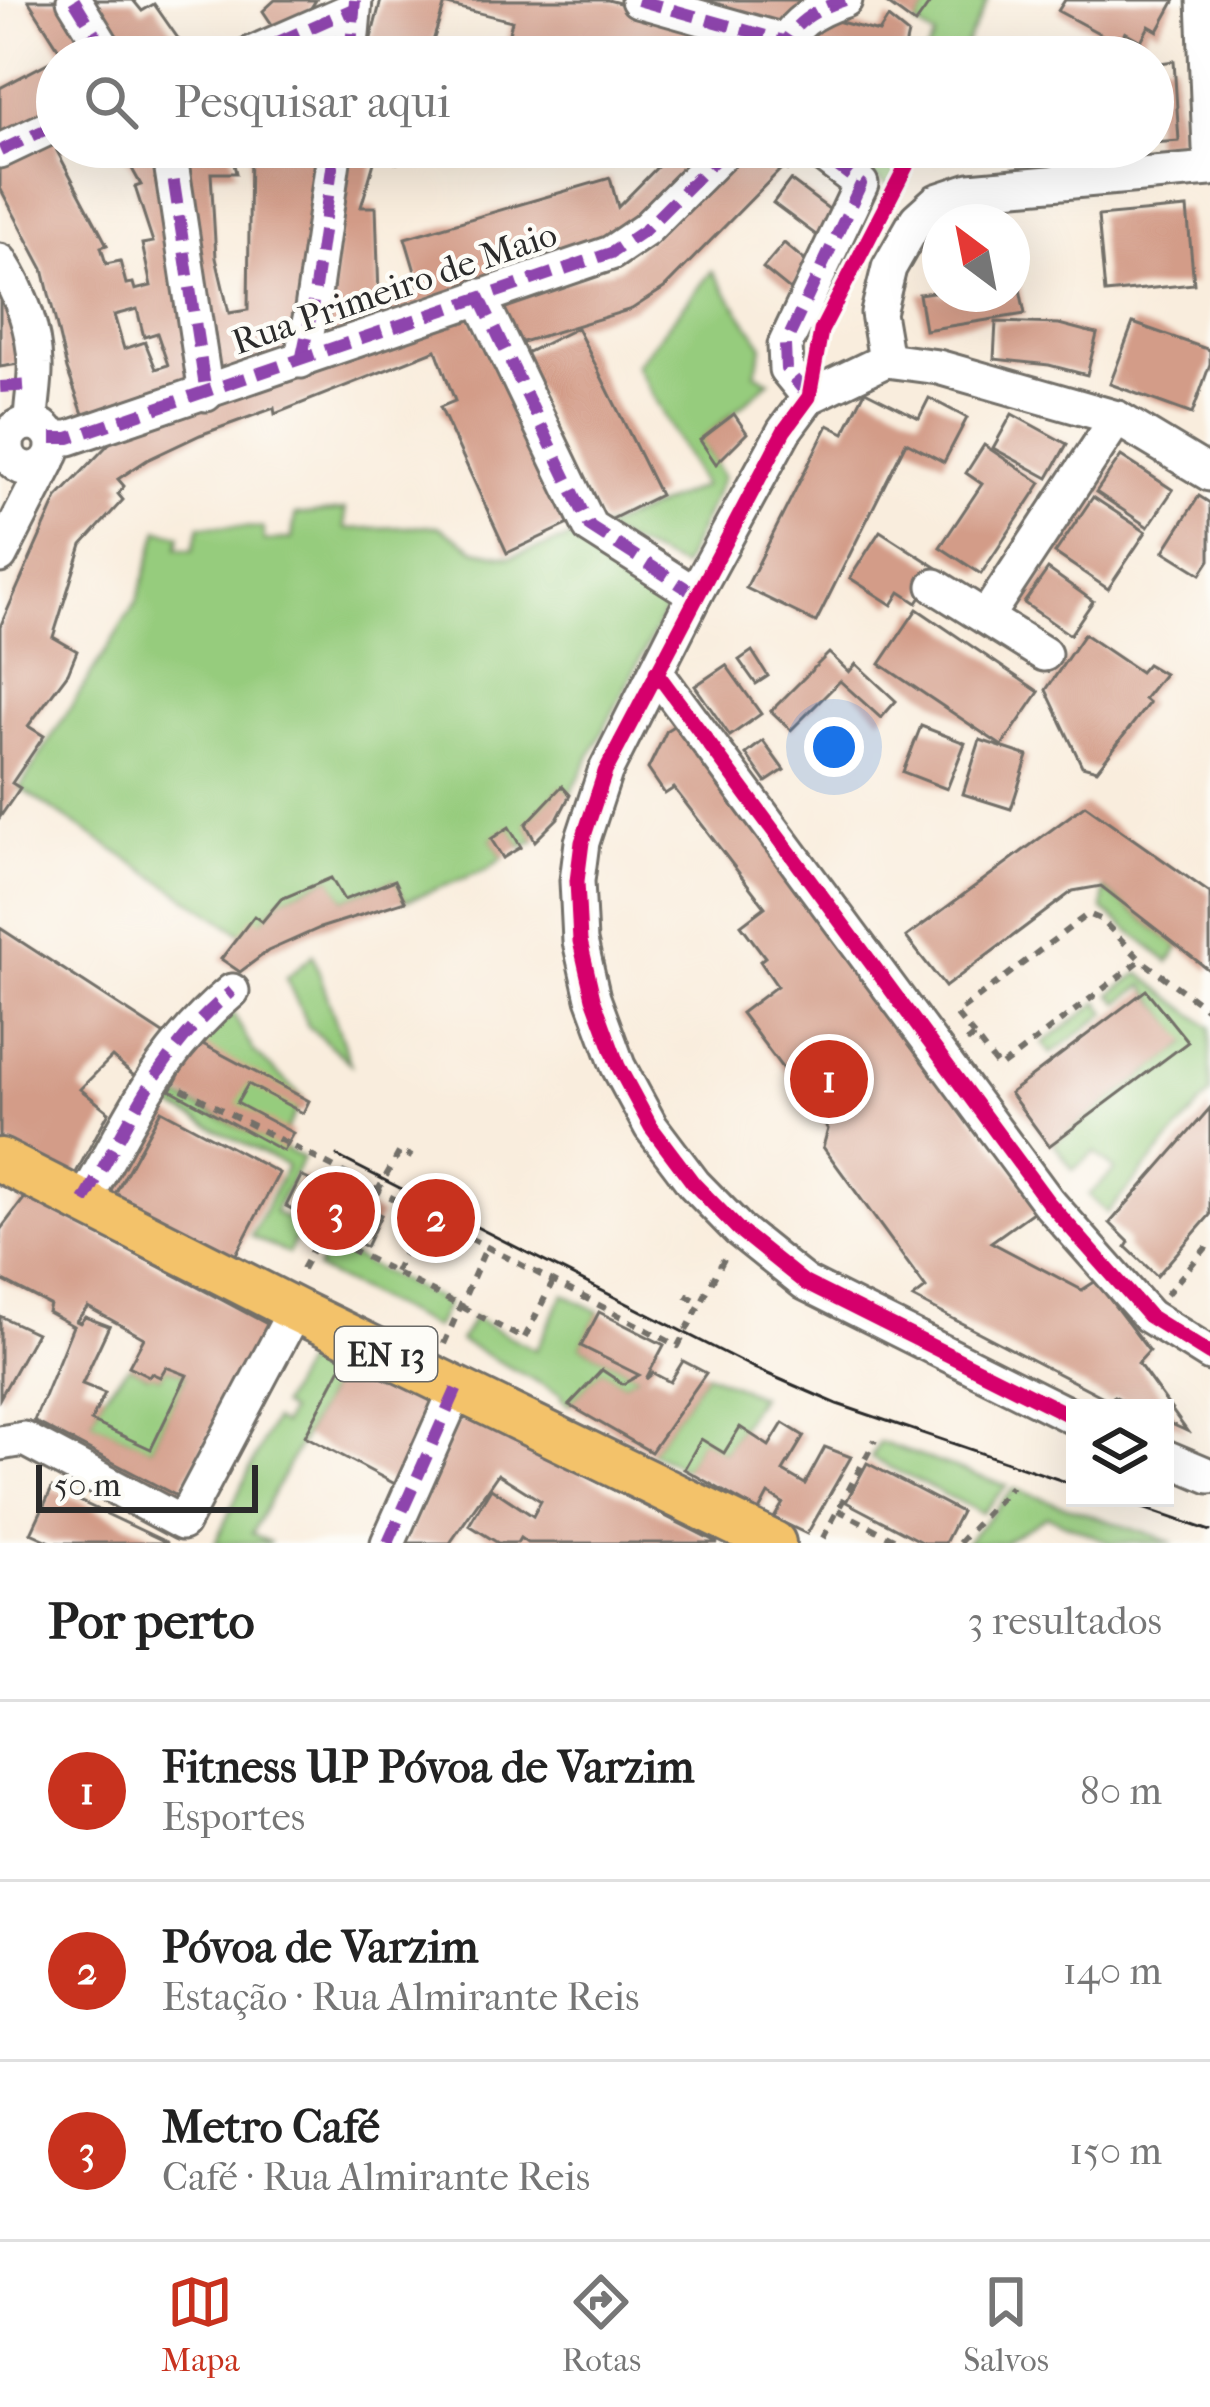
<!DOCTYPE html>
<html lang="pt">
<meta charset="utf-8">
<style>
body{margin:0;font-family:"IM FELL French Canon",serif;background:#f2f2f2;color:#222}
.controls{position:absolute;right:36px;bottom:36px;display:grid;overflow:hidden;border-radius:0px;box-shadow:0 12px 48px #0002}
.controls button{width:108px;height:108px;display:grid;place-items:center;padding:0;border:0;border-bottom:3px solid #e0e0e0;background:#fff;color:#222;font:60px sans-serif}
.compass{position:absolute;left:922px;top:204px;width:108px;height:108px;border-radius:50%;background:#fff;box-shadow:0 12px 48px #0002;rotate:328deg}
.scale{position:absolute;left:36px;bottom:30px;width:222px;box-sizing:border-box;padding-left:12px;border:6px solid #2b2b2b;border-top:0;font-size:33px;line-height:42px;white-space:nowrap;color:#2b2b2b;-webkit-text-stroke:9px #fdfcf7;paint-order:stroke}
.you{position:absolute;left:834px;top:747px;width:42px;height:42px;margin:-30px;border:9px solid #fff;border-radius:50%;background:#1a73e8;box-shadow:0 0 0 18px #1a73e833}
.badge{display:grid;place-items:center;width:78px;height:78px;border-radius:50%;background:#c8321e;color:#fff;font-size:39px;font-weight:700}
.pin{position:absolute;translate:-50% -50%;border:6px solid #fff;box-shadow:0 3px 12px #0006}
.list{margin:0;padding:0;list-style:none}
h2{display:flex;justify-content:space-between;align-items:center;height:156px;margin:0;padding:0 48px;font-size:51px}
h2 small{font-size:39px;font-weight:400;color:#767676}
.list li{display:grid;grid-template-columns:78px 1fr auto;gap:36px;align-items:center;box-sizing:border-box;height:180px;padding:0 48px;border-top:3px solid #e0e0e0}
.list b{display:block;font-size:45px;white-space:nowrap}
.list p{margin:0;font-size:39px;white-space:nowrap;color:#767676}
.list em{font-size:39px;font-style:normal;color:#767676}
.icon{flex:none;width:66px;height:66px;fill:none;stroke:currentColor;stroke-width:2;stroke-linecap:round;stroke-linejoin:round}
.map{position:relative;flex:none;width:1210px;height:1543px;overflow:hidden}
.search{position:absolute;background:#fff;box-shadow:0 12px 48px #0002;left:36px;right:36px;top:36px;height:132px;display:flex;align-items:center;gap:30px;box-sizing:border-box;padding:0 42px;border-radius:66px;color:#767676;font-size:45px}
.sheet{height:696px;background:#fff}
nav{display:flex;justify-content:space-around;align-items:center;box-sizing:border-box;height:168px;border-top:3px solid #e0e0e0;background:#fff;font-size:33px;color:#767676}
nav a{display:grid;justify-items:center;gap:6px}
nav .on{color:#c8321e}
.map>svg:first-child{display:block}
</style>
<div class="map">
<svg width="1210" height="1543" viewBox="0 0 1210 1543">
<rect width="100%" height="100%" fill="#fdfcf7"/>
<filter id="ink" filterUnits="userSpaceOnUse"><feTurbulence type="fractalNoise" baseFrequency=".00833" numOctaves="2"/><feDisplacementMap in="SourceGraphic" scale="24" xChannelSelector="R" yChannelSelector="G"/><feConvolveMatrix kernelMatrix="1 2 1 2 8 2 1 2 1" color-interpolation-filters="sRGB"/></filter>
<filter id="wash" filterUnits="userSpaceOnUse"><feTurbulence type="fractalNoise" baseFrequency=".004" numOctaves="4" result="noise"/><feDisplacementMap in="SourceGraphic" scale="48" xChannelSelector="R" yChannelSelector="G"/><feGaussianBlur stdDeviation="2.7" result="paint"/><feColorMatrix in="noise" values="0 0 0 0 0 0 0 0 0 0 0 0 0 0 0 0 0 1.4 0 .05"/><feComposite in="paint" operator="in"/></filter>
<g filter="url(#wash)">
<rect width="100%" height="100%" fill="#f9eddd"/>
<g fill="#96cc7d" stroke="#607c54" stroke-width="3">
<path d="M932,0H988L960,57H924L935,37L915,24Z"/>
<path d="M881,147H912L891,186L864,171Z"/>
<path d="M712,271L763,346L755,373L770,381L701,440L723,477L682,567L600,530L703,486L636,365Z"/>
<path d="M345,510V529L438,526L475,550L510,557L585,534L672,588L671,599L570,795L562,787L527,824L535,841L521,847L509,828L491,839L503,858L488,869L405,901L394,880L344,900L330,878L281,899L262,922L242,934L20,788L137,601L159,530L180,535L178,548L193,550L200,526L263,528L264,541L292,539L295,515Z"/>
<path d="M1104,889L1179,947L1169,962L1103,910Z"/>
<path d="M313,955L350,1063L308,1026L286,978Z"/>
<path d="M1139,973L1210,1027V1094L1107,1213L1089,1195L1115,1170L1095,1152L1073,1170L1054,1143L1187,1043L1144,985L1119,1003L1111,994Z"/>
<path d="M1099,1002L1107,1013L1051,1054L1043,1043Z"/>
<path d="M232,1012L254,1052L303,1097L283,1138L171,1080L196,1044Z"/>
<path d="M169,1093L303,1158L274,1212L301,1227L288,1254L251,1236L287,1166L162,1102Z"/>
<path d="M329,1245L447,1304L435,1328L317,1269Z"/>
<path d="M564,1294L599,1312L581,1346L639,1375L623,1384L602,1371L569,1405L561,1399L562,1395L460,1341L473,1318L536,1350Z"/>
<path d="M316,1341L347,1356L252,1533L271,1543H215L273,1420L282,1425L289,1412L280,1406Z"/>
<path d="M129,1366L148,1376L151,1373L160,1377L166,1367L187,1375L151,1449L91,1421L105,1393Z"/>
<path d="M706,1373L759,1396L724,1453L701,1440L684,1469L651,1452Z"/>
<path d="M879,1442L1007,1486L982,1513L871,1458Z"/>
<path d="M1014,1489L1174,1543H1111L1047,1516L1002,1543H965Z"/>
</g>
<g id="blocks">
<g fill="#d39c88" fill-rule="evenodd">
<path d="M28,0H66L96,57H64Z"/>
<path d="M83,0H133L142,11L154,4L191,57H118Z"/>
<path d="M275,0H316L305,17L232,57H210L273,26L263,11Z"/>
<path d="M381,0H446L428,57H366Z"/>
<path d="M448,0H608L771,43L767,57H536L505,49L512,21L447,5Z"/>
<path d="M681,0H817L783,30Z"/>
<path d="M882,0H932L915,24Z"/>
<path d="M1065,0H1175L1158,31L1149,26L1141,41L1125,32L1119,44L1058,11Z"/>
<path d="M821,17L879,32L888,18L908,34L903,56L892,51V57H796L798,43Z"/>
<path d="M320,26L329,57H250Z"/>
<path d="M57,58V118L0,146V88Z"/>
<path d="M1174,61L1179,141L1153,143V64Z"/>
<path d="M57,128V147H66L57,151L107,245L101,247L106,264L120,261L126,284L133,283L135,290L151,286L142,244L153,242L135,187L141,185L120,147H148L163,174L155,179L164,204L199,391L88,428L67,369L43,269L0,188V155ZM137,309L144,337L157,333L168,365L156,369L145,342L124,349L114,315Z"/>
<path d="M171,147H230L236,173H211L216,258L229,313L248,310L250,147H322L292,358L221,378Z"/>
<path d="M345,147H400L397,163L375,159L361,207H376L379,296L420,288L405,238L610,178L618,207L677,147H693L706,159L626,235L329,336L324,328L332,300Z"/>
<path d="M741,147H803L787,170L783,167L664,288L632,309L516,344L494,301L620,268Z"/>
<path d="M830,147H873L878,151L864,171Z"/>
<path d="M790,180L837,215L820,238L773,203Z"/>
<path d="M1187,208L1194,284L1105,293L1098,216Z"/>
<path d="M784,243L810,265L790,290L763,268Z"/>
<path d="M1012,249L1025,314L925,330L919,294L940,291V294H1012Z"/>
<path d="M0,295L20,327L25,363L0,367Z"/>
<path d="M468,309L571,523L507,553L440,407L455,401L436,350L275,414L274,408L200,435L147,460L118,479L124,486L118,494L123,500L82,545L53,637L77,651L68,673L28,726L44,736L12,783L20,788L0,817V627L57,498L124,428Z"/>
<path d="M996,322L1059,324L1097,334L1087,375L1049,365L994,359Z"/>
<path d="M1133,323L1210,350V364L1192,414L1110,384Z"/>
<path d="M577,328L660,495L602,524L520,356Z"/>
<path d="M865,391L919,418L929,398L967,418L944,462L906,442L816,622L746,588L828,425L844,433Z"/>
<path d="M734,414L747,433L716,464L700,440Z"/>
<path d="M1012,414L1067,444L1048,478L993,448Z"/>
<path d="M984,445L1041,483L981,574L940,547L982,484L966,473Z"/>
<path d="M1121,456L1173,490L1148,527L1096,492Z"/>
<path d="M1199,496L1210,503V560L1201,574L1164,551Z"/>
<path d="M1093,497L1146,532L1108,589L1055,553Z"/>
<path d="M880,531L939,569L917,603L900,592L892,605L850,578Z"/>
<path d="M1048,569L1093,601L1070,635L1024,603Z"/>
<path d="M917,609L1039,692L1002,746L880,664Z"/>
<path d="M1084,634L1140,672L1147,664L1164,674L1144,699L1149,703L1097,770L1082,766L1046,690Z"/>
<path d="M752,651L768,676L756,684L739,660Z"/>
<path d="M829,653L849,672L856,664L896,701L881,718L840,681L791,730L771,711Z"/>
<path d="M726,665L761,714L730,736L695,686Z"/>
<path d="M680,722L1040,1207L991,1242L1082,1290L1096,1281L1149,1351L1138,1363L1187,1431L1165,1421V1408H1138L1114,1396L1111,1401L913,1298L926,1288L823,1147L828,1129L741,1013L777,986L760,961L765,957L741,925L765,907L674,788L665,794L648,769L667,730Z"/>
<path d="M921,726L965,743L947,789L903,772Z"/>
<path d="M980,740L1028,756L1011,809L963,794Z"/>
<path d="M763,741L784,770L766,782L746,754Z"/>
<path d="M562,786L570,795L558,818L535,841L526,824Z"/>
<path d="M1085,805L1210,893V971L1101,886L1073,891L945,987L906,937Z"/>
<path d="M509,827L521,847L503,858L491,839Z"/>
<path d="M331,878L344,900L395,880L405,901L320,928L268,951L240,972L221,959L254,916L262,922L281,899Z"/>
<path d="M0,928L166,1036L141,1082L112,1057L80,1089L109,1112L72,1180L0,1140Z"/>
<path d="M1146,990L1188,1042L1049,1146L1010,1093Z"/>
<path d="M197,1041L309,1101L303,1113L248,1084L237,1103L293,1133L283,1151L171,1090Z"/>
<path d="M1210,1108V1215L1157,1276L1126,1247L1129,1242L1110,1223Z"/>
<path d="M161,1110L279,1173L234,1258L115,1194Z"/>
<path d="M301,1176L381,1215L366,1247L286,1206Z"/>
<path d="M26,1196L269,1325L177,1496L34,1421L73,1326L48,1312L50,1305L0,1279V1230ZM88,1307L144,1338L129,1366L149,1376L151,1373L160,1377L166,1367L187,1375L151,1449L91,1421L105,1393L82,1384L109,1326L85,1317L80,1323L76,1321Z"/>
<path d="M599,1312L664,1345L646,1379L653,1373L670,1382L683,1361L706,1373L651,1452L569,1405L602,1370L623,1384L639,1375L581,1346Z"/>
<path d="M0,1316L36,1333L0,1398Z"/>
<path d="M347,1356L440,1403L397,1485L305,1436Z"/>
<path d="M468,1417L586,1476L718,1543H527L520,1538L517,1543H498L469,1525L491,1488L533,1516L541,1501L498,1474L450,1543H405L454,1425Z"/>
<path d="M783,1423L804,1436L783,1471L805,1484L825,1447L851,1457L807,1534L774,1518L783,1503L768,1494L759,1511L684,1469L701,1439L724,1453L740,1427L769,1446Z"/>
<path d="M867,1463L961,1512L945,1543H924L846,1502Z"/>
<path d="M52,1488L168,1543H53L31,1533Z"/>
</g>
</g>
</g>
<g filter="url(#ink)">
<use href="#blocks" fill-opacity="0" stroke="#736f69" stroke-width="3"/>
<g fill="none" stroke-linecap="round" stroke-linejoin="round">
<g stroke="#736f69" stroke-width="39">
<g id="minor">
<path d="M74,0L109,57"/>
<path d="M638,0L784,41"/>
<path d="M1204,0L1210,148"/>
<path d="M244,57L353,9"/>
<path d="M350,57L355,0"/>
<path d="M779,57C789,24 814,10 845,0"/>
<path d="M164,147L170,156L206,394"/>
<path d="M0,151L57,124"/>
<path d="M0,261C19,291 34,327 35,364C36,382 31,404 31,423"/>
<path d="M479,296L590,527L695,594"/>
<path d="M886,360L878,313L889,268L917,219L937,201L970,190L1210,169"/>
<path d="M301,361L312,309L335,147"/>
<path d="M809,397L786,369L785,345L861,184L812,147"/>
<circle cx="30" cy="446" r="23"/>
<path d="M52,438H69L611,253L645,230L728,147"/>
<path d="M0,556L48,462"/>
<path d="M935,586L1044,654"/>
<path d="M986,617L1117,418"/>
<path d="M656,672L1048,1202L1149,1316L1210,1354"/>
<path d="M84,1201C132,1119 156,1054 232,991"/>
<path d="M1075,1418L805,1283L739,1230L694,1184L651,1127L618,1066L593,998L580,941L577,881L582,842L605,772L695,594L784,431L809,397L886,360L938,367L1117,418L1210,474"/>
<path d="M0,1443L24,1439L182,1523L295,1310"/>
<path d="M1165,1457L1210,1476"/>
<path d="M388,1543L457,1388"/>
</g>
</g>
<g stroke="#736f69" stroke-width="48">
<path id="major" d="M0,1160L295,1310L774,1543"/>
</g>
<g stroke="#736f69" stroke-width="6" stroke-dasharray="9 9" stroke-linecap="butt">
<path d="M974,1036L956,1014L1088,914L1102,920L1141,960"/>
<path d="M967,1042L974,1036L999,1068L1141,960L1210,1011"/>
<path d="M182,1089L678,1346L725,1257"/>
<path d="M377,1192L400,1151L412,1157"/>
<path d="M302,1269L321,1234L524,1339L553,1282"/>
<path d="M395,1272L422,1216"/>
<path d="M686,1295L700,1303"/>
<path d="M1166,1295L1210,1243"/>
<path d="M444,1344L486,1248"/>
<path d="M838,1510L901,1543"/>
<path d="M823,1538L875,1440"/>
<path d="M959,1543L1011,1487"/>
</g>
<use href="#minor" stroke="#fff" stroke-width="33"/>
<use href="#major" stroke="#f3c26a" stroke-width="42"/>
<g stroke="#2b2b2b" stroke-width="3">
<path d="M337,1156L754,1368L837,1404L1075,1485"/>
<path d="M1114,1498L1210,1531"/>
</g>
<g stroke="#8e44ad" stroke-width="12" stroke-dasharray="24 12" stroke-linecap="butt">
<path d="M74,0L109,57"/>
<path d="M638,0L784,41"/>
<path d="M244,57L353,9"/>
<path d="M350,57L355,0"/>
<path d="M779,57C789,24 814,10 845,0"/>
<path d="M164,147L170,156L206,394"/>
<path d="M0,151L57,124"/>
<path d="M479,296L590,527L695,594"/>
<path d="M301,361L312,309L335,147"/>
<path d="M0,387L31,385"/>
<path d="M809,397L786,369L785,345L861,184L812,147"/>
<path d="M52,438H69L611,253L645,230L728,147"/>
<path d="M84,1201C132,1119 156,1054 232,991"/>
<path d="M388,1543L457,1388"/>
</g>
<g stroke="#fdfcf7" stroke-width="22">
<g id="cycleway">
<path d="M916,147L821,331L809,397L784,431L605,772L582,842L577,881L580,941L593,998L618,1066L651,1127L694,1184L739,1230L805,1283L1075,1418"/>
<path d="M656,672L1048,1202L1149,1316L1210,1354"/>
</g>
</g>
<use href="#cycleway" stroke="#d6006c" stroke-width="15"/>
</g>
</g>
<g text-anchor="middle" stroke-width="9" stroke-linejoin="round" paint-order="stroke">
<rect fill="#fdfcf7" stroke="#6a6a68" stroke-width="3" x="335" y="1327" width="102" height="54" rx="9"/>
<g font-size="33" font-weight="bold" fill="#2b2b2b">
<text x="386" y="1366">EN 13</text>
</g>
<g font-size="36" fill="#2b2b2b" stroke="#fdfcf7">
<text transform="translate(394 287) rotate(-19)" y="13">Rua Primeiro de Maio</text>
</g>
</g>
</svg>
<div class="controls">
<button><svg class="icon" aria-label="layers" viewBox="0 0 24 24"><path d="M12 4l9 5-9 5-9-5zM3 14l9 5 9-5"/></svg></button>
</div>
<svg class="compass" viewBox="-18 -18 36 36"><path d="M0-13l5 13h-10z" fill="#e53935"/><path d="M0 13l5-13h-10z" fill="#767676"/></svg>
<div class="scale">50 m</div>
<div class="you"></div>
<div class="pin badge" style="left:829px;top:1079px">1</div>
<div class="pin badge" style="left:436px;top:1218px">2</div>
<div class="pin badge" style="left:336px;top:1211px">3</div>
<div class="search"><svg class="icon" aria-label="search" viewBox="0 0 24 24"><circle cx="10" cy="10" r="6"/><path d="M15 15l6 6"/></svg>Pesquisar aqui</div>
</div>
<section class="sheet">
<h2>Por perto<small>3 resultados</small></h2>
<ul class="list">
<li><span class="badge">1</span><div><b>Fitness UP Póvoa de Varzim</b><p>Esportes</p></div><em>80 m</em></li>
<li><span class="badge">2</span><div><b>Póvoa de Varzim</b><p>Estação · Rua Almirante Reis</p></div><em>140 m</em></li>
<li><span class="badge">3</span><div><b>Metro Café</b><p>Café · Rua Almirante Reis</p></div><em>150 m</em></li>
</ul>
</section>
<nav>
<a class="on"><svg class="icon" aria-label="map" viewBox="0 0 24 24"><path d="M3 6l6-2 6 2 6-2v14l-6 2-6-2-6 2zM9 4v14M15 6v14"/></svg>Mapa</a>
<a><svg class="icon" aria-label="directions" viewBox="0 0 24 24"><path d="M12 3l9 9-9 9-9-9zM9 14v-3h6M13 9l2 2-2 2"/></svg>Rotas</a>
<a><svg class="icon" aria-label="saved" viewBox="0 0 24 24"><path d="M7 4h10v16l-5-4-5 4z"/></svg>Salvos</a>
</nav>
